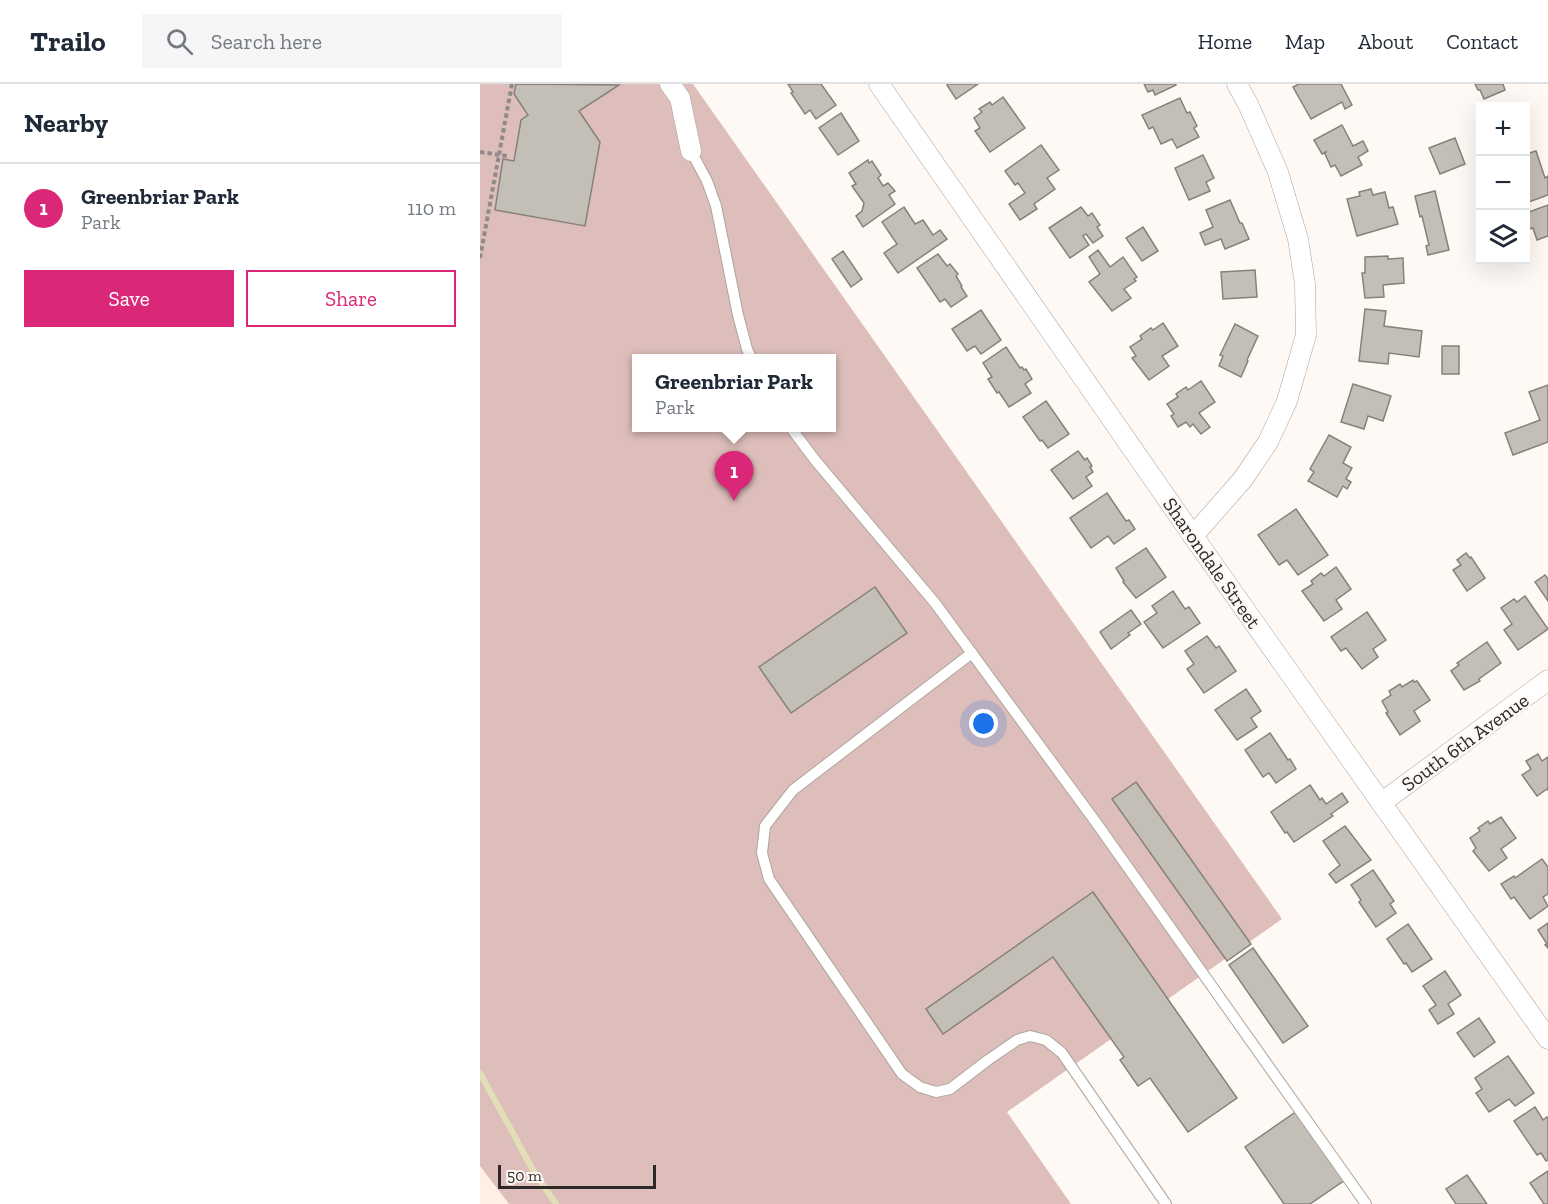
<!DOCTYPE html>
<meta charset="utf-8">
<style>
body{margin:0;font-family:"Zilla Slab",serif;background:#f6f6f7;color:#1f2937}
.controls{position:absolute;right:18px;top:18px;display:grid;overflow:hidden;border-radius:0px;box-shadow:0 6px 24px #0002}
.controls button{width:54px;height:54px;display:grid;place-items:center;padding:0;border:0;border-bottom:2px solid #e0e1e3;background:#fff;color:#1f2937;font:30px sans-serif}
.scale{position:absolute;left:18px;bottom:15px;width:158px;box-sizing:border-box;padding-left:6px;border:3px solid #2c2927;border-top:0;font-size:16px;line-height:21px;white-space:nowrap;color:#2c2927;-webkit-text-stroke:4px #fef9f5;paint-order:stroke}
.you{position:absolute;left:504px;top:640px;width:21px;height:21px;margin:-15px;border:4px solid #fff;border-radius:50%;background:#1a73e8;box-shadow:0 0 0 9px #1a73e833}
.badge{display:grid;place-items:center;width:39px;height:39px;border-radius:50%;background:#db2777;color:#fff;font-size:20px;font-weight:700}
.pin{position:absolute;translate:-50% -50px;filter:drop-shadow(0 2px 3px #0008)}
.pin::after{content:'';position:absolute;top:32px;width:21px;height:18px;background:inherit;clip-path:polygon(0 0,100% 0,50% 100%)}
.popup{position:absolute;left:152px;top:270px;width:204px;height:78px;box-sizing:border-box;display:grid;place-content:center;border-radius:0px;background:#fff;filter:drop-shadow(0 2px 4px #0005);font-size:20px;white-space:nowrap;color:#747a83}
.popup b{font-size:22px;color:#1f2937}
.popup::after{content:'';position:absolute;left:50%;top:100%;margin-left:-12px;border:12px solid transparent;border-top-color:#fff}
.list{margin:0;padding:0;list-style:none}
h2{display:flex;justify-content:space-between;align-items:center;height:78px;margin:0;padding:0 24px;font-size:26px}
h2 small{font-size:20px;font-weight:400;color:#747a83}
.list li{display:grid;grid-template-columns:39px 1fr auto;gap:18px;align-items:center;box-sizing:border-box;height:90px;padding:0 24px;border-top:2px solid #e0e1e3}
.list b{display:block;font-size:22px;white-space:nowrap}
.list p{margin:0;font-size:20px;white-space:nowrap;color:#747a83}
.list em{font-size:20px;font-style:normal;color:#747a83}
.actions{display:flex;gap:12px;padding:18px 24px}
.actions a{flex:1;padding:14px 0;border:2px solid #db2777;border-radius:0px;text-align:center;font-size:21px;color:#db2777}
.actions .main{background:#db2777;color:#fff}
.icon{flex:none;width:33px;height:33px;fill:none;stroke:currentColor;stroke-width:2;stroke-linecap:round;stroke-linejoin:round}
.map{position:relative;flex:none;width:1068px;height:1120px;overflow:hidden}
header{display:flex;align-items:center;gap:36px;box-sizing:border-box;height:84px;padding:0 30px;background:#fff;border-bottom:2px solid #e0e1e3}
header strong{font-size:28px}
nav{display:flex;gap:33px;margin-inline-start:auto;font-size:21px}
.search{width:420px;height:54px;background:#f6f6f7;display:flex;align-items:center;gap:15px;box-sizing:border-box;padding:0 21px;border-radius:0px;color:#747a83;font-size:22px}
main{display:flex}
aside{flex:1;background:#fff}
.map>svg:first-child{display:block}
</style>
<header>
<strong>Trailo</strong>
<div class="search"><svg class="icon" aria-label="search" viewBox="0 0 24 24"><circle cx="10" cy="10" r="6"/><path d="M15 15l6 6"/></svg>Search here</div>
<nav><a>Home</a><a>Map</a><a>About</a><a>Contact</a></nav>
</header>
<main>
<aside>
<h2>Nearby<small></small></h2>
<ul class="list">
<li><span class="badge">1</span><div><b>Greenbriar Park</b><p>Park</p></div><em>110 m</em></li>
</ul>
<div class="actions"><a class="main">Save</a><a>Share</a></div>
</aside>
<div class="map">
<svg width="1068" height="1120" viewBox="0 0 1068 1120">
<rect width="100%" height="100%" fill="#fef9f5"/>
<path fill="#fff0e3" d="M0,1082L29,1120H0Z"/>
<path fill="#debeba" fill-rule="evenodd" d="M0,0H213L802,835L527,1028L591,1120H29L0,1082ZM156,274H352V344H156Z"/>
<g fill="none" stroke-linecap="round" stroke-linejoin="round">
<path stroke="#e2deb8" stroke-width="6" d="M0,989L53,1086L76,1120"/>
</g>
<g fill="#c3bfb6" stroke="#868279" stroke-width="1.5">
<path d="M36,0L139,1L99,27L120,58L105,142L15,126L23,75L34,77L41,36L48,31L34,10Z"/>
<path d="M308,0H341L356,21L336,35L330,26L325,30L311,9L313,8Z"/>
<path d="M468,0H498L476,15L467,1Z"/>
<path d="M664,0H696V1L675,11L673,6L668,8Z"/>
<path d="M819,0H861L872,21L865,25L862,18L831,35L813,3Z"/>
<path d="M995,0H1023L1025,6L1004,15L1000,6H998Z"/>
<path d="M523,13L545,44L510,68L495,47L500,44L494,34L502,28L499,25L510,18L512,21Z"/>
<path d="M700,14L707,29L710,28L717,42L714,44L719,53L697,64L692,55L681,60L673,43L669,45L662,31Z"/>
<path d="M361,29L379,57L358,71L339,44Z"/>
<path d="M862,41L873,62L883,57L888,67L878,73L882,81L861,92L855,81L851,83L845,70L846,68L842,70L834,56Z"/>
<path d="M975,54L985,80L960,90L949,64Z"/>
<path d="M561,61L579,86L567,94L575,105L554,120L557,125L540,136L529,120L545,109L538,99L535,101L525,87Z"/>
<path d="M1056,67L1065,94L1068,92V111L1046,119V70Z"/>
<path d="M723,71L734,94L726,98L730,107L709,116L695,84Z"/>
<path d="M388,76L389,79L392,77L401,91L398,94L403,102L408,99L415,107L409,111L415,120L383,143L376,132L382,127L384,119L372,102L376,100L369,89Z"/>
<path d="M891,105L893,111L905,108L909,124L913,123L918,140L877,152L867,115L880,112L879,108Z"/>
<path d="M955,107L969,166L948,171L946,162L949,161L942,132L940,133L935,112Z"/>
<path d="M750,116L760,139H762L769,155L745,165L741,155L725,161L720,149L733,143L726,126Z"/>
<path d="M1068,121V152L1057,156L1053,144L1049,145L1046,135V129Z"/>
<path d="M424,123L435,140L443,136L453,151L460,146L467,155L418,189L404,169L417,160L402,138Z"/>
<path d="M601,123L608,132L612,129L620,141L617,143L623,152L613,159L606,150L603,152L609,161L590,174L569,144Z"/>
<path d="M663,143L678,167L662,177L646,154Z"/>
<path d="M618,166L630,183L643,173L657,193L654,195L656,197L644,205L651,214L632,227L609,198L620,190L609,173Z"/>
<path d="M363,167L382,195L371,203L352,175Z"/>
<path d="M458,170L467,182L470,180L478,190L476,192L482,202L481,203L487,212L471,223L465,215L460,218L437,184Z"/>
<path d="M908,172V175L923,174L924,199L903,201L904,213L885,214L882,189H885V173Z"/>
<path d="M775,186L777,213L743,215L741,188Z"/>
<path d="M885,225L906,227L904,242L942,247L939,273L909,269L908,280L879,277Z"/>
<path d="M501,226L521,256L501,270L495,262L487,267L472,245Z"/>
<path d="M683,239L698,262L682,272L689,282L669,296L652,274L656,272L650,263L662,255L660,252L671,244L673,246Z"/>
<path d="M755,240L778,252L767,276L768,277L761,293L739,282L743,272L740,271Z"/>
<rect x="962" y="262" width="17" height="28"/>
<path d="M526,263L540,284L542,283L544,286L546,285L552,295L545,300L551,309L529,323L519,308L517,309L508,295L512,293L503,279Z"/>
<path d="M721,297L735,318L719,329L730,343L721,350L713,340L710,343L706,338L698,343L691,332L694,330L687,320L698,313L696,310L706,303L708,306Z"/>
<path d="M873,300L911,312L903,337L888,332L884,345L861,338Z"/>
<path d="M1068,301V358L1033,371L1025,349L1060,336L1049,308Z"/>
<path d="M566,317L589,350L568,364L562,356L560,357L543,333Z"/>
<path d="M849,351L871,363L863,379L872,384L866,395L871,398L867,405L863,402L857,413L828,397L834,388L830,385Z"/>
<path d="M598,367L605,376L607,374L612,382L610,383L613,388L606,393L612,402L593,415L571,386Z"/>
<path d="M627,409L646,437L649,436L655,445L634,460L628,452L611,464L590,434Z"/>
<path d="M816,425L848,471L818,491L807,476L799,481L778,451Z"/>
<path d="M666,464L686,493L656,514L643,498L644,497L636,484Z"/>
<path d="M986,469L990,474L991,473L1005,494L987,507L973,486L981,481L977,476Z"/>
<path d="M856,483L871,505L856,516L862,525L844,537L822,507L833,500L831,497L841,489L844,492Z"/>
<path d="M1065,491L1068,495V517L1055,498Z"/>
<path d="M395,503L427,549L311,629L279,583Z"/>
<path d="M693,507L705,525L709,523L720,539L683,564L664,538L677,529L672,522Z"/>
<path d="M1045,512L1068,545L1038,566L1024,546L1032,540L1021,524L1034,515L1037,518Z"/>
<path d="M651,526L661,540L648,549L650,551L631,565L620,548Z"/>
<path d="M887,528L906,556L893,565L898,573L882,585L866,564L861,567L851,553Z"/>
<path d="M727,552L736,564L739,562L756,587L724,609L707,585L714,580L705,567Z"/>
<path d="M1007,558L1021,579L999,595L1000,597L984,606L971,587L979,581L977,579Z"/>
<path d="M933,596L934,598L937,597L950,616L934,627L940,637L920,651L906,629L908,628L902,617L911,611L909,607L920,600L922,603Z"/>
<path d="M766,605L781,627L771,634L777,643L757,656L735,626Z"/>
<path d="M790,649L808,676L810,675L816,685L796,699L789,689L783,693L765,666Z"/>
<path d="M1058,670L1062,677L1068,673V706L1067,705L1057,712L1042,691L1051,685L1046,677Z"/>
<path d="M656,698L771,860L747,877L632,715Z"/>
<path d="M830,701L840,716L842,714L846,720L862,709L868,718L851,730L853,732L814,758L807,748L805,749L791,728Z"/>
<path d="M1021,733L1036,754L1021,765L1027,774L1009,787L993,767L996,764L990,754L1000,747L998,744L1008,737L1010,740Z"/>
<path d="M865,742L891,776L856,799L849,790L860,781L843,757Z"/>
<path d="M1062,775L1068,783V810L1063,813L1068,822L1050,835L1034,813L1031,815L1021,800L1034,792L1035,794Z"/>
<path d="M893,786L914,817L910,820L916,829L896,843L879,818L881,816L871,801Z"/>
<path d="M613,808L757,1014L708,1048L670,994L658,1002L640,976L644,973L573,873L463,950L446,925Z"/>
<path d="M1068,839V864L1065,861L1067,860L1058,846Z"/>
<path d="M928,840L952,875L932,888L926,879L924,880L907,855Z"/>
<path d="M773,864L828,942L803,959L749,881Z"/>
<path d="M965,887L981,911L968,920L974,930L958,940L949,926L956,921L943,902Z"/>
<path d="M999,934L1015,958L994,973L977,949Z"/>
<path d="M1028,972L1054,1009L1035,1022L1029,1015L1009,1028L996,1009L1002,1005L995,994Z"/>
<path d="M1055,1023L1063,1036L1067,1033L1068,1035V1076L1066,1077L1061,1069L1057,1071L1034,1037Z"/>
<path d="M817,1027L865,1096L830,1120H804L765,1063Z"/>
<path d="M1068,1087V1120H1064L1050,1099Z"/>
<path d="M987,1091L1007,1120H976L966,1105Z"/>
</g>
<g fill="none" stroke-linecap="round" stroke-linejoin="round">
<g stroke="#ada59e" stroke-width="12">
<g id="service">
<path d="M211,67L227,97L236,122L258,231L267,265L271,274"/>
<path d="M311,344L335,376L455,519L615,737L886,1120"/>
<path d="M492,569L313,706L285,742L282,769L289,795L422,990L440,1003L456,1008L470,1005L508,976L537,956L550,952L566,956L582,969L686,1120"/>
</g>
</g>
<g stroke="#ada59e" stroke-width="21">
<g id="minor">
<path d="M190,0L200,14L211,67"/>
<path d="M399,0L713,452L1068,955"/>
<path d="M713,452L763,395L788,358L807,317L826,251L825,200L818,155L798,88L768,20L757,0"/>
<path d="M901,719L1068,596"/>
</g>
</g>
<g stroke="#8f8b88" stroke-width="4" stroke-dasharray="4.5 3" stroke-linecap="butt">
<path d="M0,68L27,72"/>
<path d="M0,174L32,0"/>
</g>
<use href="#service" stroke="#fff" stroke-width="10"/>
<use href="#minor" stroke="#fff" stroke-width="20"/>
</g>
<g text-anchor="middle" stroke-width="5" stroke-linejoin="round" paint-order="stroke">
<g font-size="20" fill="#2c2927" stroke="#fef9f5">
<text transform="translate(732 479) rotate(55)" y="7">Sharondale Street</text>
<text transform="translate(985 658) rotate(-36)" y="7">South 6th Avenue</text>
</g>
</g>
</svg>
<div class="controls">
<button>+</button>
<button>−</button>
<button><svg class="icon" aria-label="layers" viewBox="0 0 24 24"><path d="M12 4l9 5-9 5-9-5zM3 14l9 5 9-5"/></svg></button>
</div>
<div class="scale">50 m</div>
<div class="you"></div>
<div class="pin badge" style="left:254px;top:417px">1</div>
<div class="popup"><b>Greenbriar Park</b>Park</div>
</div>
</main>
